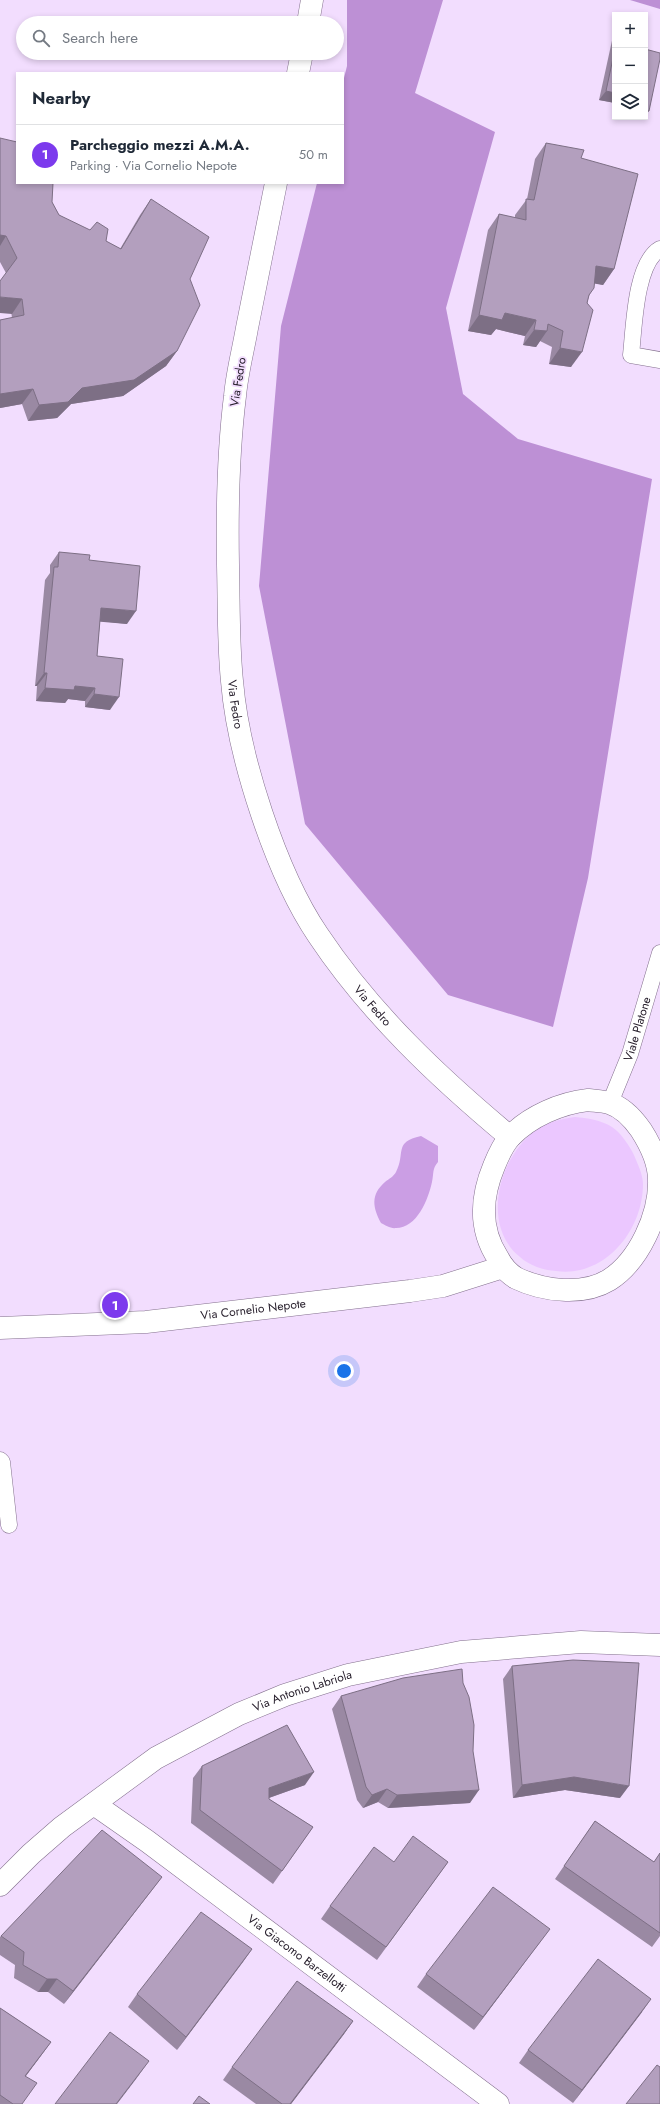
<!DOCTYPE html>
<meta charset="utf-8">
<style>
body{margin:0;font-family:Jost,sans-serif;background:#f2f2f3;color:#1f2937}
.controls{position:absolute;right:12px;top:12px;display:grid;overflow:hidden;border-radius:0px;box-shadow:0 2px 6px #0003}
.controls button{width:36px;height:36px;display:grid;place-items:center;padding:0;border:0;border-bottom:1px solid #e0e1e3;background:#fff;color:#1f2937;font:20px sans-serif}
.you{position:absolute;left:344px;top:1371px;width:14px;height:14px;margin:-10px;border:3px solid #fff;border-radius:50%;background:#1a73e8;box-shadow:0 0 0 6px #1a73e833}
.badge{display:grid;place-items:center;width:26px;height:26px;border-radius:50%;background:#7c3aed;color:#fff;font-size:13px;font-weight:700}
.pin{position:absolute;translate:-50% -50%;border:2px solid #fff;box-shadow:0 1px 4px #0006}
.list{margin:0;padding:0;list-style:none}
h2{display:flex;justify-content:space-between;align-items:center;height:52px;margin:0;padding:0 16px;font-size:17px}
h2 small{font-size:13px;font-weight:400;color:#747a83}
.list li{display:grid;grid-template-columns:26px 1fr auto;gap:12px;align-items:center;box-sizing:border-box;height:60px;padding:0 16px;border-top:1px solid #e0e1e3}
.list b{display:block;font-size:15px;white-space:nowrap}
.list p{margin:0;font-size:13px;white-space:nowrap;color:#747a83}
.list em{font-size:13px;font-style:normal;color:#747a83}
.icon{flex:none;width:22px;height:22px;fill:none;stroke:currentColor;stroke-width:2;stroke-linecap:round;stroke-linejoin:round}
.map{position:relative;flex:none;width:660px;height:2104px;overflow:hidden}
.search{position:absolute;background:#fff;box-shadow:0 2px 6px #0003;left:16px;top:16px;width:328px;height:44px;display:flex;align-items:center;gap:10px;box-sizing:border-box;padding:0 14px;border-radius:22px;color:#747a83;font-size:15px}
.panel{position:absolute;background:#fff;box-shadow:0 2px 6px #0003;left:16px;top:72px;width:328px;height:112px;border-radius:0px}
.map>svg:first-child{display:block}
</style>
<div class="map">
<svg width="660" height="2104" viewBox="0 0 660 2104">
<rect width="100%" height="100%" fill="#f2ddfe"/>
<path fill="#ebc7ff" d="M575,1117C587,1118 601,1120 612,1127C621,1133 628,1144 633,1153C637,1162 643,1175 643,1184C643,1231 604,1278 556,1271C543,1270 530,1266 520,1257C481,1226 498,1158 535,1131C546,1122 561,1119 575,1117Z"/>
<g fill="#bd90d5">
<path d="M347,0H443L415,93L495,132L446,308L463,394L518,439L652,479L588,878L553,1027L448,995L305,824L259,586L281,326L317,183H343V82L347,66Z"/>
<path d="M630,0H660V9Z"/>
</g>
<path fill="#cb9ee4" d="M421,1136L438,1146V1162C432,1169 434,1173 432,1182C428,1200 417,1228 396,1228C391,1229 385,1225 381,1223C373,1208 370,1195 385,1182C389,1179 394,1176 396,1172C406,1153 393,1142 421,1136Z"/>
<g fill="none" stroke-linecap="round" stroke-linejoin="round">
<g stroke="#83708d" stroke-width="17">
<g id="service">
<path d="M660,249C635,263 634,329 631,355L660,360"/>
<path id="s1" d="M610,1103L630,1054L660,953"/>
<path d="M0,1460L2,1462L9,1525"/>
</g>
</g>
<g stroke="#83708d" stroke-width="23">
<g id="minor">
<path d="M308,23L312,0"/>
<path d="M298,73L302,53"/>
<path id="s2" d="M276,183C266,231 257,280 247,328C243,351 237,373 235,396C228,452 227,508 228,565C229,604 228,642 232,681C238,756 276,873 318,935C370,1013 438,1077 510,1137"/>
<path d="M588,1100C595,1101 602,1101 609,1103C622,1107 634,1120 641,1130C650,1144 659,1163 659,1180C660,1215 639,1261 609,1280C583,1296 543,1291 516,1278C508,1273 502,1266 498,1258C479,1229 481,1197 494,1166C498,1156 503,1145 510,1137C530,1116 561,1103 588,1100Z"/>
<path id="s3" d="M0,1328L146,1322L410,1291L443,1286L503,1267"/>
<path id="s4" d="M94,1804L147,1841L498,2104"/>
<path id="s5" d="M0,1885L31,1854L62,1827L156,1758L239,1714L285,1695L348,1675L461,1652L581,1642L660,1645"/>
</g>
</g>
<use href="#service" stroke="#fff" stroke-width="16"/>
<use href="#minor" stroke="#fff" stroke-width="22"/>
</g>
<g fill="#9a89a3">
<path d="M615,34V103L599,100L613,36Z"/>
<path d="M0,138L52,202L59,215L120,249L140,215L151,199L190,279L177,351L166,366L123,396L71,404L57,418L28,421L22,404L0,408V320L12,318L6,273L0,262Z"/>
<path d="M546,143L581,158L614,269L603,285L595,283L589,296L571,367L549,364L552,347L540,341L536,347L523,345L525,336L496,329L491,335L468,331L488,230L499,214L515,218V215L527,199L535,159Z"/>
<path d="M59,552L89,560L127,624L100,621L97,656L110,710L85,707V701L68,699L65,703L36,701L37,686H35L45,580L50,573V565Z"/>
<path d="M512,1666L620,1798L565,1790L513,1798L503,1679Z"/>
<path d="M463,1683L473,1751L470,1803L388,1808L378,1802L363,1808L357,1800L332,1709L341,1696Z"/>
<path d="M202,1766L305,1785L269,1798V1799L313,1827L273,1884L191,1823L193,1778Z"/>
<path d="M595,1821L654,1862L660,1853V1936L652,1947L555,1879Z"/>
<path d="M394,1862H448L377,1960L321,1919L330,1906Z"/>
<path d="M162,1877L152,1890L64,2004L48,1992H38L14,1978L15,1965L0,1955V1937L1,1936Z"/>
<path d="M540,1942L474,2030L417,1987L426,1974Z"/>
<path d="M252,1949L177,2050L128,2007L137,1994Z"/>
<path d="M0,2008L51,2042L26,2076L22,2104H0Z"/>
<path d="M642,2012L573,2103L519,2063L528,2050Z"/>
<path d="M353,2021L344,2034L291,2104H256L223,2080L232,2067Z"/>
</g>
<g fill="#7d6f85">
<path d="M606,91L615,93V103L599,100Z"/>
<path d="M645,110L649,111L645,116Z"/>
<path d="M630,117H644L642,120Z"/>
<path d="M0,235L6,236L0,246Z"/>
<path d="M596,266L614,269L603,285L585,282Z"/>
<path d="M0,297L22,299L12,314L0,313Z"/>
<path d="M505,313L536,320L525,336L496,329L491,335L468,331L479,315Z"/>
<path d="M534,330L547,331L536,347L523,345Z"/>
<path d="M560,348L582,352L571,367L549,364Z"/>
<path d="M177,351L166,366L123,396L71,404L57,418L28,421L39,405Z"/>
<path d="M33,389L22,404L0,408V394Z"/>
<path d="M101,608L136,611L127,624L92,621Z"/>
<path d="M44,673H47L37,686H35Z"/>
<path d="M75,686L95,688L85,701L68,699L65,703L36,701L45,688Z"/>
<path d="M94,694L119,697L110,710L85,707Z"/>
<path d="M314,1772L305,1785L260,1801L269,1788Z"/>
<path d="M574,1777L629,1786L620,1798L565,1790L513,1798L522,1785Z"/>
<path d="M387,1789L378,1802L363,1808L372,1795Z"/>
<path d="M479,1790L470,1803L388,1808L397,1795Z"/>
<path d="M162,1877L152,1890L64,2004L73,1991Z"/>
<path d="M550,1929L540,1942L474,2030L483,2017Z"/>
<path d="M252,1949L243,1962L177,2050L186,2037Z"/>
<path d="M47,1979H57L48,1992H38Z"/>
<path d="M651,1999L642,2012L573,2103L582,2090Z"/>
<path d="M353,2021L344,2034L291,2104H290Z"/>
<path d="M51,2042L37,2061L12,2094L25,2076Z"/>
<path d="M149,2061L136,2079L117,2104H116Z"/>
</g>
<g fill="#b39fbe" stroke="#7d6f85">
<path d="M615,49V93L606,91Z"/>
<path d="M645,49L660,53V59L649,111L645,110Z"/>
<path d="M0,138L17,142V183H53L52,202L59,215L90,230L97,222L108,229L106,241L121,249L151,199L209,237L190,279L200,305L177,351L134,380L82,388L68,402L39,405L33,389L0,394V320L24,315L22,299L0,297V281L17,258L6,236L0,235Z"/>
<path d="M546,143L584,150L581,158L638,174L614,269L596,266L594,288L589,295L587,303L593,310L582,352L560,348L563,331L548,324L547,331L534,330L536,320L505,313L502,320L479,315L499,214L526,220V199L534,200Z"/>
<path d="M59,552L90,555L89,560L140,566L136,611L101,608L97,656L123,659L119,697L94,694L95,688L75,686L74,690L45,688L47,673H44L54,567H58Z"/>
<path d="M573,1660L639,1663L629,1786L574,1777L522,1785L512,1666Z"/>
<path d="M462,1669L463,1683L469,1697L474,1725L473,1751L479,1790L397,1795L387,1789L372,1795L366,1787L341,1696L403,1678Z"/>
<path d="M287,1725L314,1772L269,1788V1799L313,1827L282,1871L200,1810L202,1766Z"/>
<path d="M595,1821L654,1862L660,1853V1933L564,1866Z"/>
<path d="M102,1830L162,1877L73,1991L57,1979H47L23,1965L24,1952L1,1936Z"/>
<path d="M413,1836L448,1862L386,1947L330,1906L374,1847L394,1862Z"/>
<path d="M493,1887L550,1929L483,2017L426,1974Z"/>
<path d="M201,1912L252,1949L186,2037L137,1994Z"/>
<path d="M598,1959L651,1999L582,2090L528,2050Z"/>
<path d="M297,1981L353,2021L290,2104H282L232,2067Z"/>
<path d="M0,2008L51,2042L25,2076L37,2083L22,2104H13L0,2095Z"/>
<path d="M110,2032L149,2061L116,2104H55Z"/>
<path d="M657,2065L660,2067V2104H626Z"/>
<path d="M199,2096L210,2104H193Z"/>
</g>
<g text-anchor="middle" stroke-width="3.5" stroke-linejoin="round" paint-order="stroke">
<g font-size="12" fill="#29212e" stroke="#f2ddfe">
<text transform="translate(238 382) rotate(-81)" y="4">Via Fedro</text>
<text dy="4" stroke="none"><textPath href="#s2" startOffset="526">Via Fedro</textPath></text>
<text dy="4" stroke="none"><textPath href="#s2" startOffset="862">Via Fedro</textPath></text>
<text dy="4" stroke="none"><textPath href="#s1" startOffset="79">Viale Platone</textPath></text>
<text dy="4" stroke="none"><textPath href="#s3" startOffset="254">Via Cornelio Nepote</textPath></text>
<text dy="4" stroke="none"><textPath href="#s5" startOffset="363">Via Antonio Labriola</textPath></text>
<text dy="4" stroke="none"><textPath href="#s4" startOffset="252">Via Giacomo Barzellotti</textPath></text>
</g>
</g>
</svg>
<div class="controls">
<button>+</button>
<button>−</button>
<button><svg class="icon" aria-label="layers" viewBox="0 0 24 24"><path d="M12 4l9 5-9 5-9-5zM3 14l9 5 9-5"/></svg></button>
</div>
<div class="you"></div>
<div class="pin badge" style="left:115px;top:1305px">1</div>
<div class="search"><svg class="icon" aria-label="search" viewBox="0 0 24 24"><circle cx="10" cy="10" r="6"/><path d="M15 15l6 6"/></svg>Search here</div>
<section class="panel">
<h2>Nearby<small></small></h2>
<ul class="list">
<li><span class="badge">1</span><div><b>Parcheggio mezzi A.M.A.</b><p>Parking · Via Cornelio Nepote</p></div><em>50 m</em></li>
</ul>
</section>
</div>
